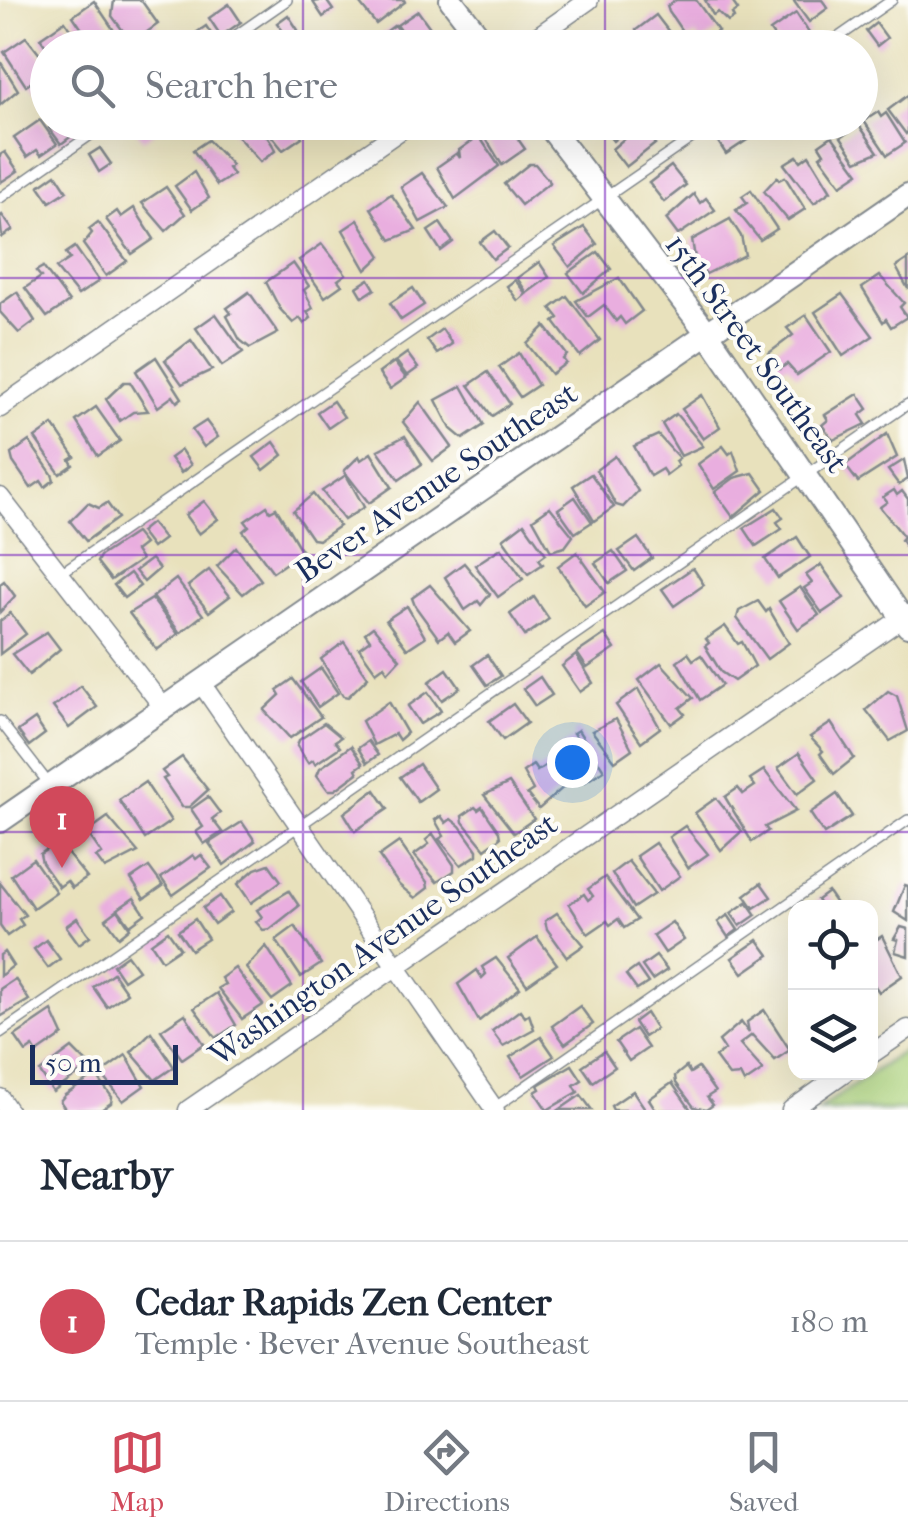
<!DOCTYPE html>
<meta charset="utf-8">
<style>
body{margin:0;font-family:"IM FELL French Canon",serif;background:#f6f6f7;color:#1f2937}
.controls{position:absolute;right:30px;bottom:30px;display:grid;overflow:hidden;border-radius:20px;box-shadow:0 10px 40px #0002}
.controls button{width:90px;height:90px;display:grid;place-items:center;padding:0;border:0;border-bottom:2px solid #e0e1e3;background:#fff;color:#1f2937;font:50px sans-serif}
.scale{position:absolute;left:30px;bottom:25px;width:148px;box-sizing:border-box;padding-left:10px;border:5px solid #1b2f5e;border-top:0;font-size:28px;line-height:35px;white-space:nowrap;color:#1b2f5e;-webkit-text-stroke:8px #fdfcf7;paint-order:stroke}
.you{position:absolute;left:572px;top:762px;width:35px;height:35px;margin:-25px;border:8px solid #fff;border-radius:50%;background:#1a73e8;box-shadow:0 0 0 15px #1a73e833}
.badge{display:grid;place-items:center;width:65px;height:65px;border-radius:50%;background:#d1495b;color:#fff;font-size:32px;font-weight:700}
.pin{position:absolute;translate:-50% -82px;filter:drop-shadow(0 2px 5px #0008)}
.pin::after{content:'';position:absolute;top:52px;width:35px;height:30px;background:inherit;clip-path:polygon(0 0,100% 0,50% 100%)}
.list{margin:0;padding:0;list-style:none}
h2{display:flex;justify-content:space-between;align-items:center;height:130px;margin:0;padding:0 40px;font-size:42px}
h2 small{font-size:32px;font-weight:400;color:#747a83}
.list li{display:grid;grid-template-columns:65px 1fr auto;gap:30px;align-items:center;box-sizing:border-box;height:160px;padding:0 40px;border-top:2px solid #e0e1e3}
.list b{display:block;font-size:38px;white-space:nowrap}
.list p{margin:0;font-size:32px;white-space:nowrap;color:#747a83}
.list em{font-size:32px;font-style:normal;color:#747a83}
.icon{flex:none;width:55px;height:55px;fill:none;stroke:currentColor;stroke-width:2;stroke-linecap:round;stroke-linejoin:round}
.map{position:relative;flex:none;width:908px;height:1110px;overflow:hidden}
.search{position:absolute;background:#fff;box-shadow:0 10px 40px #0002;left:30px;right:30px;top:30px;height:110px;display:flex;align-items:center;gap:25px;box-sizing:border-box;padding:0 35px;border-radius:55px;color:#747a83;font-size:38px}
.sheet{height:290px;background:#fff}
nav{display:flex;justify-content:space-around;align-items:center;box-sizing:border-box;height:140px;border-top:2px solid #e0e1e3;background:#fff;font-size:28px;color:#747a83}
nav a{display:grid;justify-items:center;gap:5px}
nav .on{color:#d1495b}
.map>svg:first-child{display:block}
</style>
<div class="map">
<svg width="908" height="1110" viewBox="0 0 908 1110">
<rect width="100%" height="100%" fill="#fdfcf7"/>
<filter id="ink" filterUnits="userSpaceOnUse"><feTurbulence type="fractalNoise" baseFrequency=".01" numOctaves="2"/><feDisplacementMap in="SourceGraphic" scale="20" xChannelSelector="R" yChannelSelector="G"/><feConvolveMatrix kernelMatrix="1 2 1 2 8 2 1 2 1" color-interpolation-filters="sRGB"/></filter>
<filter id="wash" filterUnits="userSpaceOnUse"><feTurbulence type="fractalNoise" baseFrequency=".0048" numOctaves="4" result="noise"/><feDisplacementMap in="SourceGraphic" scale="40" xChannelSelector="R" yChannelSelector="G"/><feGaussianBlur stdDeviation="2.25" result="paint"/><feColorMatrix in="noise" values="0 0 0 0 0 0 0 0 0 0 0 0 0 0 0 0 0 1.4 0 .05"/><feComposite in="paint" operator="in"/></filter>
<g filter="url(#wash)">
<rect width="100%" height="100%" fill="#e8e1bc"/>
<path fill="#add47e" stroke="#64826e" stroke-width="2.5" d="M908,1048V1110H818Z"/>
<g id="blocks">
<g fill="#e9aedf">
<path d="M114,0H141L158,24L132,43L112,16Z"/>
<path d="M326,0L333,10L323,17L313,2Z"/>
<path d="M365,0H404L405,2L376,24L360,4Z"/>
<path d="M676,0H696L718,31L701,43L696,35L688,40L669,12L667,6Z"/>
<path d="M705,0H731L738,10L732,14L734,18L728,22L718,12L713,15Z"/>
<path d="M793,0H822L828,8L809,22Z"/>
<path d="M94,1L113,29L92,44L73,16Z"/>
<path d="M229,4L241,22L221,36L209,18Z"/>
<path d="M418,11L434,33L436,41L427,48L413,47L397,25Z"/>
<path d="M796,13L809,33L782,48L770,31Z"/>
<path d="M288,15L298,30L288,38L277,23Z"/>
<path d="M656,15L679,45L676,48H647L639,36L636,30Z"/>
<path d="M65,21L84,48H47L40,38Z"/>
<path d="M876,23L887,38L877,46L866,31Z"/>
<path d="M395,25L411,48H381L376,39Z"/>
<path d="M206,26L216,41L198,48L190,37Z"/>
<path d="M26,37L48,65V83L37,90L31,82L26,86L4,52Z"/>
<path d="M0,61L18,90L0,105Z"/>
<path d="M908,95V132L906,134L888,110Z"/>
<path d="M878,112L881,117L886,113L905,143L887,155L864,121Z"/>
<path d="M40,120L57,144L41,155L37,150L27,157L14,138Z"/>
<path d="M57,122H70L77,132L61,144L49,128Z"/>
<path d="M158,122L161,127L143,140L132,124Z"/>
<path d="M243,122H257L272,144L275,151L260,162L232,130Z"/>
<path d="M260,122H294L302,137L283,150Z"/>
<path d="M496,122H506L525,149L502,165L482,132Z"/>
<path d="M598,122H636L613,141Z"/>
<path d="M737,122H745L753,136L726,154L715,137Z"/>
<path d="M640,125L655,144L626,167L612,149Z"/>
<path d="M859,125L878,152L857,161L841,137Z"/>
<path d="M479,136L499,166L455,199L437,167L457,153L460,158L459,150Z"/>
<path d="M832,136L859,173L841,185L820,156L824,153L819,145Z"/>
<path d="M208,140L232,165L228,168L233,175L217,185L193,150Z"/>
<path d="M100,148L111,164L99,172L89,155Z"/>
<path d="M5,152L18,171L1,182L0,155Z"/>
<path d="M809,155L831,191L814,203L784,164L797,156L801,161Z"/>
<path d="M529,164H535L550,182L521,205L504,184Z"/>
<path d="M671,166L686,185L664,202L649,183Z"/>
<path d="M194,172L209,198L192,210L175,186Z"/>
<path d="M422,173L448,207L420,222L401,187Z"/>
<path d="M56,174L67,191L50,202L39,186Z"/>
<path d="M777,177L779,180L785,177L805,209L788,220L764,191Z"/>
<path d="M166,187L185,214L166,231L142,203Z"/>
<path d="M751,190L777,229L760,240L736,210L747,203L742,196Z"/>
<path d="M391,194L416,230L391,240L371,208Z"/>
<path d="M694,194L700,203L706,198L715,210L678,235L666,219Z"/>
<path d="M134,208L154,239L132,254L106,219L117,211L121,217Z"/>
<path d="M2,215L13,230L2,237L0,217Z"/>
<path d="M730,219L741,236L745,255L706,274L695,258L692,240Z"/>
<path d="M358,220L381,256L366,270L343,230Z"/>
<path d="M98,222L127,261L106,276L83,244L92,233L89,229Z"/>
<path d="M440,223L453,242L441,251L428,231Z"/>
<path d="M584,227L597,244L570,267L554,246Z"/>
<path d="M495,231L508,248L493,259L480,242Z"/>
<path d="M322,244L346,274L338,280L342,285L325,297L299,260Z"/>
<path d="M75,247L99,281L78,295L56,268L70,259L66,253Z"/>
<path d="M598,252L611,269L583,293L568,273Z"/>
<path d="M908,259V289L896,267Z"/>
<path d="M539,262L549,277L527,293L517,278Z"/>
<path d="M293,263L309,286L304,290L313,308L307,312L311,318L304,324L300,318L293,323L280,309L266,282Z"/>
<path d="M43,267L69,302L47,317L25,288L41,277L36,271Z"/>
<path d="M880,276L904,303L900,307L907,317L891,327L886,319L883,322L862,288Z"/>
<path d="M619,278L642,311L625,324L620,317L616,321L604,305L588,317L576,301Z"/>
<path d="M369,279L375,289L363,297L357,287Z"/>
<path d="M515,280L526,294L518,301L507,286Z"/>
<path d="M413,288L424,305L401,320L390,303Z"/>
<path d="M17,292L35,321L19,333L0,312V304Z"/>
<path d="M249,292L278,333L250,348L240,340L227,316L231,313L227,308Z"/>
<path d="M842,294L873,336L843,356L815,312Z"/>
<path d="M567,296L600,340L580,356L554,322L559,318L551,308Z"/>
<path d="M216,314L243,352L222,366L196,328Z"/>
<path d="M806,315L831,352L797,375L787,364L780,369L769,353L793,335L787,328Z"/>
<path d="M545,326L567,355L563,359L566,363L551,374L527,344Z"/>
<path d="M442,329L452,344L437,354L427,340Z"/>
<path d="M191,340L212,370L182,384L165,360Z"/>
<path d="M407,353L418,368L407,376L396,361Z"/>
<path d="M519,353L538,385L520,397L499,367Z"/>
<path d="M156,357L182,398L177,402L173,396L158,407L136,371Z"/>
<path d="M394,362L406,378L390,389L379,373Z"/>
<path d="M488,372L510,404L492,416L469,385Z"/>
<path d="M124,382H130L148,411L133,412L120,421L106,399Z"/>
<path d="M462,386L484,425L463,439L451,429L436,400Z"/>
<path d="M858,394L868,409L860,415L866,424L833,440L822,425L828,420L825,415Z"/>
<path d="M702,395L720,427L703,439L682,409Z"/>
<path d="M333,401L344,417L328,428L317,412Z"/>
<path d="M420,402L452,447L433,461L403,422Z"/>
<path d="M96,407L120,441L98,456L76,421Z"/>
<path d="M676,414L703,446L681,456L662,424Z"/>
<path d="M206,421L218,437L204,447L192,430Z"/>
<path d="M53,425L75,457L70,460L73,465L60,474L35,438Z"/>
<path d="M887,434L897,457L858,482L845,465Z"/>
<path d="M658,435L679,458L675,461L678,466L666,475L662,469L650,476L634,446Z"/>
<path d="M405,436L422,464L399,480L378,450Z"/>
<path d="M29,441L52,474L54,480L45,487L41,481L31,488L13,462L11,454Z"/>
<path d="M274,442L283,455L264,470L254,457Z"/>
<path d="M723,446L729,454L733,451L740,471L714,489L698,464Z"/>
<path d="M181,450L191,465L181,473L170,458Z"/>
<path d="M371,453L392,487L369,503L344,471L359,456L361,460Z"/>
<path d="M615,456L638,491L623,507L616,505L596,470Z"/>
<path d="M904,460L908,479L899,485L888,470Z"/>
<path d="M753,473L765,490L733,517L715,492L734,478Z"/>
<path d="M591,474L614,507L594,521L573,486Z"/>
<path d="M346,475L364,507L344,520L322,491Z"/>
<path d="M894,490L897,495L902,491L908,499V551L901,540L904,537L880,507L887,502L883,497Z"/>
<path d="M313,494L339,526L319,540L312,539L293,511Z"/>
<path d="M575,497L592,522L575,533L558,509Z"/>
<path d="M204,501L218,519L199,534L185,515Z"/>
<path d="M88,503L99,508L107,503L118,518L86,541L70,521Z"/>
<path d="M267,506L270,511L276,508L302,552L273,572L243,531L249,526L245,521Z"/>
<path d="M550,507L573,536L565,547L551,551L533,519Z"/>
<path d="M776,508L783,518L777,522L782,529L756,546L744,528Z"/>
<path d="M151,523L164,539L152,548L140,532Z"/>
<path d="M524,523L546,554L539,559L543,564L528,574L503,539Z"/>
<path d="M135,533L144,544L135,551L141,560L111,580L97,562L100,556Z"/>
<path d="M797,537L810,557L778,578L765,559Z"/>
<path d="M638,538L652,558L634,571L619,551Z"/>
<path d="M236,547L261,580L243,594L217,566Z"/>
<path d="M501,548L523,579L498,597L475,565Z"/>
<path d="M613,551L627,571L609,583L595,563Z"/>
<path d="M577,552L605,592L585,606L558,566Z"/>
<path d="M151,559L159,569L144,582L135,571Z"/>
<path d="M464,563L490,594L481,605L478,601L465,610L445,577Z"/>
<path d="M821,565L844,598L822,613L804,588L812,583L806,575Z"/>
<path d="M693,568L704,585L674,606L662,589Z"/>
<path d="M209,570L230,596L209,612L188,586Z"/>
<path d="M130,573L140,586L124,598L114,585Z"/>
<path d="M176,579L203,615L180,633L153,597Z"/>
<path d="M4,581L15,596L0,612V584Z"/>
<path d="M430,585L470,631L455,642L448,632L439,639L415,606L412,598Z"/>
<path d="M800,587L819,615L798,629L779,601Z"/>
<path d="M534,597L549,619L525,636L510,614Z"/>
<path d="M152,599L178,634L157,650L129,613Z"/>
<path d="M758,601L766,612L769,609L789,643L767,659L737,618L739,611Z"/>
<path d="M407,606L425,637L407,649L386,620Z"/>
<path d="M10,613L26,634L0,654V621Z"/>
<path d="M725,626L738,644L742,642L755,666L734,681L721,672L705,646L709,643L706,639Z"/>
<path d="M373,627L400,659L388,672L384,666L376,672L359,648L370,640L365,633Z"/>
<path d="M47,632L60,649L29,675L12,654Z"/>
<path d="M605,634L615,649L587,668L577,653Z"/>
<path d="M344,642L368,677L348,697L343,696L321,659Z"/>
<path d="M688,653L693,660L701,655L722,685L700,700L677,661Z"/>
<path d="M487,655L501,676L487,685L473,665Z"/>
<path d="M576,655L593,683L580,692L562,666Z"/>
<path d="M661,663L693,698L680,708L685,714L671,724L639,680Z"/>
<path d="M321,668L338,693L318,707L301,682Z"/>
<path d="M447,669L460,688L442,700L429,682Z"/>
<path d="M540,677L552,695L535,706L523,689Z"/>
<path d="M293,679L321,717L290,738L264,710L280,695L277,690Z"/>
<path d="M81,686L97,707L69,728L53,707Z"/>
<path d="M638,689L660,728L641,742L616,705Z"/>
<path d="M888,691L897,696L908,731L890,741L866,710Z"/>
<path d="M428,692L441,711L420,724L408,706Z"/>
<path d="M389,702L407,733L399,740L395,734L374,745L362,721Z"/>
<path d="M513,704L527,723L503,740L489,721Z"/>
<path d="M35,719L45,734L29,746L18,731Z"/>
<path d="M616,719L632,749L615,761L592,731Z"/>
<path d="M324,723L341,737L335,741L340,747L315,764L313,760L308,763L297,746L299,740Z"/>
<path d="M831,723L854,758L834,774L820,754L823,751L810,737Z"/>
<path d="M578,730L604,770L585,782L559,749L576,737L573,733Z"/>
<path d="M368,741L378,755L367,763L358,748Z"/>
<path d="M351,746L363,764L356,769L358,773L335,790H328L317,775L320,768Z"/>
<path d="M799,753L817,779L797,794L778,768Z"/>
<path d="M182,757L208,790L189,807H182L163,779L167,777L162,771Z"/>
<path d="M419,764L436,789L418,802L400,777Z"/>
<path d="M533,765L537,771L546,765L566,785L539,809L527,794L533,790L523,772Z"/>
<path d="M764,770L796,811L765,827L768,831L752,842L725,797L738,788L743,794L755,786L750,779Z"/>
<path d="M145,782L171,821L145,839L119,800Z"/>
<path d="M509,783L534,819L514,833L484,795Z"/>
<path d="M375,790L388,809L355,831L344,813Z"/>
<path d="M837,794L852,816L824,834L810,813Z"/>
<path d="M208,797L220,813L212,819L222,832L204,844L196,832L203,827L191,809Z"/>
<path d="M716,798L742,831L721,850L695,813Z"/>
<path d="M475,807L478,810L482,807L499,832L500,838L485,849L463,822L462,816Z"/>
<path d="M441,816L446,823L451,819L460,826L477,850V855L461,865L439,839L444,836L435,820Z"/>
<path d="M108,817L138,852L105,869L96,857L102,854L87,832Z"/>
<path d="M242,822L255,841L224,865L209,843Z"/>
<path d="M685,826L708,854L688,868L669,837Z"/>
<path d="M433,834L454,865V871L437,882L414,855L429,844L426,840Z"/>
<path d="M58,842L87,878L72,888L67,881L59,887L42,863L40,854Z"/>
<path d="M399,842L427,882L428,888L415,898L399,885L379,856Z"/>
<path d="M655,843L680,876L659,891L636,856Z"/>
<path d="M193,855L196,859L201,855L211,868L173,895L161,878Z"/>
<path d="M33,859L56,892L33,908L11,875Z"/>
<path d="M628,861L654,894L633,908L612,873Z"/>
<path d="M269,864L281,881L251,903L238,884L255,869Z"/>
<path d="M149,867L163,886L144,899L131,879Z"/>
<path d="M605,877L637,920L624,928L618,919L610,925L607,921L588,934L569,904L584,894L588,900L593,896L588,889Z"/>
<path d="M0,883L25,915L19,919L23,925L7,936L0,926Z"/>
<path d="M761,883L771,897L754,908L745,895Z"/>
<path d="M905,885L908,886V921L894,912Z"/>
<path d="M289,891L299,906L270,929L263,930L256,922L262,917L257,910Z"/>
<path d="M828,892L839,908H822L817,900Z"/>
<path d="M220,896L231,912L214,924L203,908Z"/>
<path d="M134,898L145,914L130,925L118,909Z"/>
<path d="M747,902L756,915L740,926L731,913Z"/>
<path d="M118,910L130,928L119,937L106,919Z"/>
<path d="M557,913L584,945L567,957L547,929L545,921Z"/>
<path d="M728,915L738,930L728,937L718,922Z"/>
<path d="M77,918L90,936L79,944L66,926Z"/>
<path d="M195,919L208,939L191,950L178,931Z"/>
<path d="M672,922L684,940L665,953L653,935Z"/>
<path d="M295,926L321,964L301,977L276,940Z"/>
<path d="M901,927L908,929V956L895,952L898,940L894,939Z"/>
<path d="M168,931L180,948L162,960L151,943Z"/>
<path d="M882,936L902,976L879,992L870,979V944Z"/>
<path d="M537,937L557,964L527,985L508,958Z"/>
<path d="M46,940L60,959L48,968L34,949Z"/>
<path d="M758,940L769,955L743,973L732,958Z"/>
<path d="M266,946L292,986L272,1000L246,968Z"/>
<path d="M4,952L13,966L0,976V955Z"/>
<path d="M127,955L138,970L123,980L113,965Z"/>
<path d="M656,956L667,970L652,980L642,966Z"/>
<path d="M496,958L520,988L479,1021L458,984L477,970L482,978L486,974L482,967Z"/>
<path d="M637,967L648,983L637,990L626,975Z"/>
<path d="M235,968L263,1005L242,1019L218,988L225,984L221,978Z"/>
<path d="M113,973L127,993L107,1007L93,987Z"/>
<path d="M15,979L29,1000L0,1017V989Z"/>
<path d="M217,993L236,1025L216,1038L194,1008Z"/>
<path d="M580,1006L593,1024L565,1044L552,1026Z"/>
<path d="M520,1010L525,1017L529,1014L534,1029L503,1046L492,1031Z"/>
<path d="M764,1010L790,1050L775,1060L752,1035L740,1044L763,1070L744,1083L740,1075L729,1076L715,1057L725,1050L719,1041L741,1022L749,1033L747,1022Z"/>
<path d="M52,1011L63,1035L37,1053L33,1047L26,1052L15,1036Z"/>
<path d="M646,1013L656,1029L644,1037L634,1022Z"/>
<path d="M185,1014L204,1044L182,1059L161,1030Z"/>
<path d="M635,1029L648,1048L629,1061L616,1042Z"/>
<path d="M151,1032L174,1067L155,1080L131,1052Z"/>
<path d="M541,1037L554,1056L523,1076L510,1057Z"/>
<path d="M72,1048L90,1066L53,1092L40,1072Z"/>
<path d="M604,1051L615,1067L593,1082L582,1066Z"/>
<path d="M126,1055L144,1086L123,1101L101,1073Z"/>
<path d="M572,1065L582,1080L574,1085L578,1092L547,1110L535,1092L540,1089L538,1085Z"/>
<path d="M686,1067L690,1073L698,1068L715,1092L707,1097L713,1105L706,1110L694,1107L676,1083L675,1076Z"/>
<path d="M96,1075L112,1097L111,1103L101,1110H66L60,1101L65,1095Z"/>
<path d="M672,1083L691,1110H656L649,1099Z"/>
<path d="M633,1091L646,1110H613L611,1106Z"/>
<path d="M581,1095L592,1110H559Z"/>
</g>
</g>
</g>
<g filter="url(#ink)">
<use href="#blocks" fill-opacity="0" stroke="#82888d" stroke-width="2.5"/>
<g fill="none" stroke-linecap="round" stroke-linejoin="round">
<g stroke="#82888d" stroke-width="12">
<g id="service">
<path d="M218,48L287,0"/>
<path d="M823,48L892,0"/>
<path d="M0,198L109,122"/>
<path d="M58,575L715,122"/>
<path d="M0,721L49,784"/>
<path d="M0,1033L908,404"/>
<path d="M494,1108L908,820"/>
</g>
</g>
<g stroke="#82888d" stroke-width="21">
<g id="minor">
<path d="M521,48L589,0"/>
<path d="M0,408L412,122"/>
<path d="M0,497L164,708"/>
<path d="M201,683L495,1110"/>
<path d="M870,1055L908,1029"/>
<path d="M0,1098L8,1110"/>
<path d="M188,1110L908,614"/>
<path d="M791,1110L845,1072"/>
</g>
</g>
<g stroke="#82888d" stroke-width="26">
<g id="tertiary">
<path d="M451,0L488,48"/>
<path d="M546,122L708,334L908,626"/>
<path d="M0,821L908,195"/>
</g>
</g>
<use href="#service" stroke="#fff" stroke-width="9"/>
<use href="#minor" stroke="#fff" stroke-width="18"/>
<use href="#tertiary" stroke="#fff" stroke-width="22"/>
</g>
</g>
<path fill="none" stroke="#7b2cbf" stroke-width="2.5" stroke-opacity="0.55" d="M303,0V48M605,0V48M303,122V1110M605,122V1110M0,278H908M0,555H908M0,832H908"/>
<g text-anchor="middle" stroke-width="8" stroke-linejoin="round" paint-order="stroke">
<g font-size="32" fill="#1b2f5e" stroke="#fdfcf7">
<text transform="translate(757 353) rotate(54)" y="11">15th Street Southeast</text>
<text transform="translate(436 482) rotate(-34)" y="11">Bever Avenue Southeast</text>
<text transform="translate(383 939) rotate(-35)" y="11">Washington Avenue Southeast</text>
</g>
</g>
</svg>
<div class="controls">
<button><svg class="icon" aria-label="locate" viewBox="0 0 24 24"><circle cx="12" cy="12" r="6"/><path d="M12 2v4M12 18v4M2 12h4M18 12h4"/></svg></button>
<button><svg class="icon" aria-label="layers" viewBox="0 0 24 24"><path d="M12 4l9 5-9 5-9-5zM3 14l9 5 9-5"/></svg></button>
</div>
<div class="scale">50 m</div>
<div class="you"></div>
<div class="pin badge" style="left:62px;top:868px">1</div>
<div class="search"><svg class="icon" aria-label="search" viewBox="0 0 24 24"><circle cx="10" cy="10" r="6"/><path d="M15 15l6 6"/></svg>Search here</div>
</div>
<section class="sheet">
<h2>Nearby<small></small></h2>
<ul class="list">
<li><span class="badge">1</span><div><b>Cedar Rapids Zen Center</b><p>Temple · Bever Avenue Southeast</p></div><em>180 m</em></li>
</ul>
</section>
<nav>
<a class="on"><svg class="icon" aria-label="map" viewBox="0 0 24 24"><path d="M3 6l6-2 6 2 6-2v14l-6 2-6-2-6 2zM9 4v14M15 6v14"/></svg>Map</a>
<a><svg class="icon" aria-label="directions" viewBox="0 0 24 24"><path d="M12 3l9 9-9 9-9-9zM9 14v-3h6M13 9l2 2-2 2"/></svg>Directions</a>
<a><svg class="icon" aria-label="saved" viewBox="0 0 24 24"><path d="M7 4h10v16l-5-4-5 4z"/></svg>Saved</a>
</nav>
